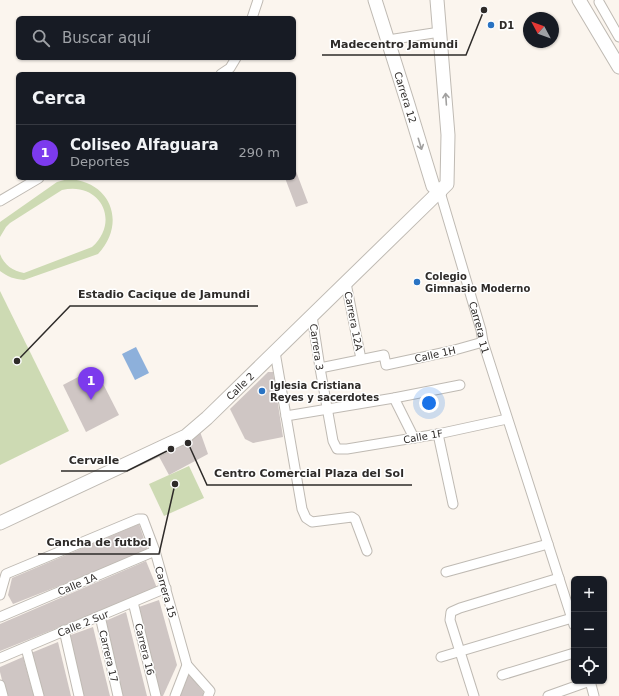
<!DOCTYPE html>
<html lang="es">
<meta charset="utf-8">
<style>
body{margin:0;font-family:"DejaVu Sans",sans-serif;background:#242831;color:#f1f3f6}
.controls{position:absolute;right:12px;bottom:12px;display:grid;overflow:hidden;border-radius:6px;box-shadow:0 1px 3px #0004}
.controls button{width:36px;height:36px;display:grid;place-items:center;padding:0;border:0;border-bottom:1px solid #363941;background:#171b24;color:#f1f3f6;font:20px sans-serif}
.compass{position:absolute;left:523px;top:12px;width:36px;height:36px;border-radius:50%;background:#171b24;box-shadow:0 1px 3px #0004;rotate:311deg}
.you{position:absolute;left:429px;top:403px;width:14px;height:14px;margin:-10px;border:3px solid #fff;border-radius:50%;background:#1a73e8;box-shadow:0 0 0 6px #1a73e833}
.badge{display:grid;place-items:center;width:26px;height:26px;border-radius:50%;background:#7c3aed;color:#fff;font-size:13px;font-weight:700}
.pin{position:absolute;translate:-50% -33px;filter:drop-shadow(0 1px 2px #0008)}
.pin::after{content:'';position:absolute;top:21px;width:14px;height:12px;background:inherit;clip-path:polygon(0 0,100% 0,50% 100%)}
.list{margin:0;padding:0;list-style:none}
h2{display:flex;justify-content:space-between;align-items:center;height:52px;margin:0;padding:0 16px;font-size:17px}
h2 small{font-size:13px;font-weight:400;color:#9ea1a6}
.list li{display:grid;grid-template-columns:26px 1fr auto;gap:12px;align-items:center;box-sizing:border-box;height:56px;padding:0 16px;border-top:1px solid #363941}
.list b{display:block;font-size:15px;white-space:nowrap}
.list p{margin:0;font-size:13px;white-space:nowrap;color:#9ea1a6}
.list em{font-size:13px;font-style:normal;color:#9ea1a6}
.icon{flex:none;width:22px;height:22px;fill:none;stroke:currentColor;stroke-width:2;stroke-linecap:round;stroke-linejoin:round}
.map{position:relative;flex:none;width:619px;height:696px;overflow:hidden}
.search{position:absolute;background:#171b24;box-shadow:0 1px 3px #0004;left:16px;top:16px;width:280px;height:44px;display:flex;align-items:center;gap:10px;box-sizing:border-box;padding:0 14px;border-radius:6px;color:#9ea1a6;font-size:15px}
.panel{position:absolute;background:#171b24;box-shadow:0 1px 3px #0004;left:16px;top:72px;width:280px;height:108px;border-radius:6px}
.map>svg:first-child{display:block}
</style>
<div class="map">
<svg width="619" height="696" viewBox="0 0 619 696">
<rect width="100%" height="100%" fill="#fbf5ee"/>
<g fill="#cddab3">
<path d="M68,179C111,181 127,223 98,254L24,280C14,279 8,277 0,271V254C4,265 13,271 24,273L92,247C121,221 100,181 62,190L10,223L6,227L0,237V222L57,182Z"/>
<path d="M0,291L69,431L0,465Z"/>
<path d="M189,466L204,498L164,516L149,484Z"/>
</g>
<path fill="#8db0db" d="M136,347L149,373L135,380L122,354Z"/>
<g fill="#cfc6c4">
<path d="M294,166L308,203L296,207L285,178H294Z"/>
<path d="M95,368L119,415L86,432L63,385Z"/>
<path d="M268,372H273L283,437L253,443L245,439L230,409Z"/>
<path d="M198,426L208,454L169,475L156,451Z"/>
<path d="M139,524L148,551L13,604L8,595L12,578Z"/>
<path d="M146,561L157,588L0,651V624Z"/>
<path d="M159,600L177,665L163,696H159L136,608Z"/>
<path d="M126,612L147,696H122L103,622Z"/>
<path d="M93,627L110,696H82L68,636Z"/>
<path d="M58,642L71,696H43L31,653Z"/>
<path d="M23,657L34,696H6L0,672V667Z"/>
<path d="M186,670L204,693L203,696H178Z"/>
</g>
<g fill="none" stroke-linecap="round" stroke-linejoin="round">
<g stroke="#bfbab3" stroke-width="11">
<g id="street">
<path d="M599,2L619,37"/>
<path d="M252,18L258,0"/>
<path d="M388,40L440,32"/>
<path d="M221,74L230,68L236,58"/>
<path id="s1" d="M440,192L481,330L483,342L574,625"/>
<path d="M0,201L39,178"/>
<path d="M346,283L361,359"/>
<path d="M312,316L320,368L333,441L337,449H347L438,434L507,419"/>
<path d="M275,352L302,509L306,518L312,522L352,517L355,519L367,551"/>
<path d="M320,368L384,355L386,365L451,351L483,342"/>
<path d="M394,398L414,438"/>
<path d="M286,416L394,398L460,385"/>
<path d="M438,434L453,504"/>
<path d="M446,572L548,544"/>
<path d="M0,595L6,574L138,519H143L155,551L187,665L210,691L208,696"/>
<path d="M133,602L156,696"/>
<path d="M100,616L118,696"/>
<path d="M0,617L155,551"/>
<path d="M64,630L79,696"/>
<path d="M26,648L39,696"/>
<path d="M441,657L572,618"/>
<path d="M0,658L166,588"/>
<path d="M502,675L574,653"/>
<path d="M590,681L594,696"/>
<path d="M0,685L3,696"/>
<path d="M175,696L187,665"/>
<path d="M474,696L450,620L451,612L460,608L559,578"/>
<path d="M548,696L590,681"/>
</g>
</g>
<g stroke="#bfbab3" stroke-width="15">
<g id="secondary">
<path id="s2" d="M375,0L407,101L433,186L440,192"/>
<path d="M579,0L619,67"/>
<path id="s3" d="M0,523L186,436L207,418L447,184L448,135L437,0"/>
</g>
</g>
<use href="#street" stroke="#fff" stroke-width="9"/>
<use href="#secondary" stroke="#fff" stroke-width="13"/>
</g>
<defs><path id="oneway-shaft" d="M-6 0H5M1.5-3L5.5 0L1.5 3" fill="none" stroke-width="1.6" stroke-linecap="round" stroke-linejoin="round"/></defs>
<g stroke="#a1a09f">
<use href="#oneway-shaft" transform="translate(446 99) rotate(-94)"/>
<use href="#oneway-shaft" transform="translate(420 144) rotate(73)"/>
</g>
<g fill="#2973c3" stroke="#fff" stroke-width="1.5">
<circle cx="491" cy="25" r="4"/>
<circle cx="417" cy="282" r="4"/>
<circle cx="262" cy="391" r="4"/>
</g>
<g text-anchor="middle" stroke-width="3" stroke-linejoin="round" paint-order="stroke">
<g font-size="10" font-weight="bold" fill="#2e2b29" stroke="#fff" text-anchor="start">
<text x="499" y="29">D1</text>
<text x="425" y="280">Colegio<tspan x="425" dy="12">Gimnasio Moderno</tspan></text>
<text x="270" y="389">Iglesia Cristiana<tspan x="270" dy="12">Reyes y sacerdotes</tspan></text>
</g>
<g font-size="10" fill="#2e2b29" stroke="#fff">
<text dy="4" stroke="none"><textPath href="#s2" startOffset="102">Carrera 12</textPath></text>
<text transform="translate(354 321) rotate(79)" y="4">Carrera 12A</text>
<text dy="4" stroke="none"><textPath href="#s1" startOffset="141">Carrera 11</textPath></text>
<text transform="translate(317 347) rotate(82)" y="4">Carrera 3</text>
<text transform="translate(435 354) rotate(-13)" y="4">Calle 1H</text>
<text dy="4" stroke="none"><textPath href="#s3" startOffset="279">Calle 2</textPath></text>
<text transform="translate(423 436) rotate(-10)" y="4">Calle 1F</text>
<text transform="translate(77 584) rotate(-23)" y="4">Calle 1A</text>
<text transform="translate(166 592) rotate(74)" y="4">Carrera 15</text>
<text transform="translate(83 623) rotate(-22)" y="4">Calle 2 Sur</text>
<text transform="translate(145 649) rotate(76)" y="4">Carrera 16</text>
<text transform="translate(109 656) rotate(77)" y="4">Carrera 17</text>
</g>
</g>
<path fill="none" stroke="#2e2b29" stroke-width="1.5" d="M484 10L466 55H322M17 361L70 306H258M171 449L127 471H61M188 443L207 485H412M175 484L159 554H38"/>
<g fill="#2e2b29" stroke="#fff" stroke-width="1.5">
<circle cx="484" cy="10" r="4"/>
<circle cx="17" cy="361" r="4"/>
<circle cx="171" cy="449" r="4"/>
<circle cx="188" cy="443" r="4"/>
<circle cx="175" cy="484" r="4"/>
</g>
<g font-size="11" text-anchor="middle" font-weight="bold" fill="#2e2b29" stroke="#fff" stroke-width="3" stroke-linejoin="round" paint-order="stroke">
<text x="394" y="48">Madecentro Jamundi</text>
<text x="164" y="298">Estadio Cacique de Jamundi</text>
<text x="94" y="464">Cervalle</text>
<text x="309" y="477">Centro Comercial Plaza del Sol</text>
<text x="99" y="546">Cancha de futbol</text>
</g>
</svg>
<div class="controls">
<button>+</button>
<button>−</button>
<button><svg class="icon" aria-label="locate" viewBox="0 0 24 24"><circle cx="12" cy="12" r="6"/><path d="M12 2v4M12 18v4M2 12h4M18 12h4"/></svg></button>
</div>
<svg class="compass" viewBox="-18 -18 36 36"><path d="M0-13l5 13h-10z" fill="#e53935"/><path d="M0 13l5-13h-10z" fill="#9ea1a6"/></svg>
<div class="you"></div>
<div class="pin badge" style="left:91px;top:400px">1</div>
<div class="search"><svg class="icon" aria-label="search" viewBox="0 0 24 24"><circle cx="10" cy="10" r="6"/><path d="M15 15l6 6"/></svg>Buscar aquí</div>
<section class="panel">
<h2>Cerca<small></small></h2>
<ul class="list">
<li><span class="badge">1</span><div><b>Coliseo Alfaguara</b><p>Deportes</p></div><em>290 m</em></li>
</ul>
</section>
</div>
